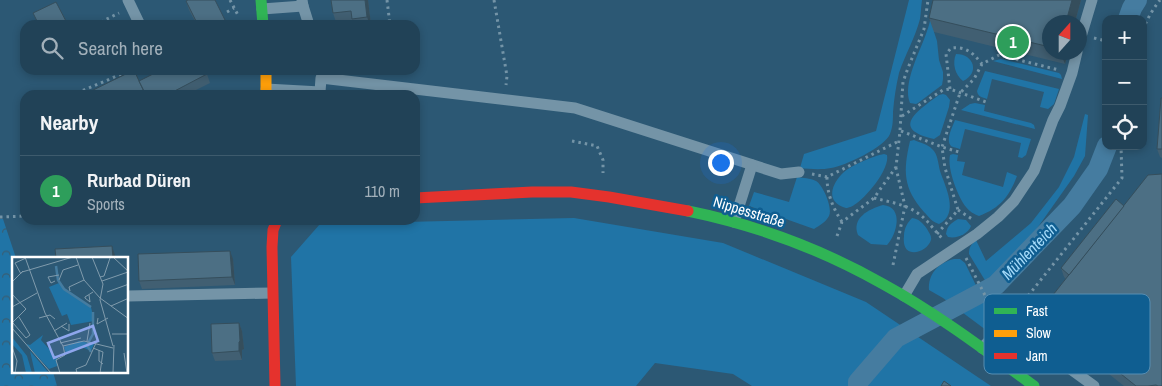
<!DOCTYPE html>
<meta charset="utf-8">
<style>
body{margin:0;font-family:"Archivo Narrow",sans-serif;background:#29495d;color:#f1f3f6}
.controls{position:absolute;right:15px;top:15px;display:grid;overflow:hidden;border-radius:10px;box-shadow:0 2px 8px #0003}
.controls button{width:45px;height:45px;display:grid;place-items:center;padding:0;border:0;border-bottom:1px solid #3e5b6d;background:#214257;color:#f1f3f6;font:25px sans-serif}
.compass{position:absolute;left:1042px;top:15px;width:45px;height:45px;border-radius:50%;background:#214257;box-shadow:0 2px 8px #0003;rotate:21deg}
.you{position:absolute;left:720px;top:162px;width:18px;height:18px;margin:-12px;border:4px solid #fff;border-radius:50%;background:#1a73e8;box-shadow:0 0 0 8px #1a73e833}
.badge{display:grid;place-items:center;width:32px;height:32px;border-radius:50%;background:#d6ab8b;color:#fff;font-size:16px;font-weight:700}
.pin{position:absolute;translate:-50% -50%;border:2px solid #fff;box-shadow:0 1px 5px #0006}
.list{margin:0;padding:0;list-style:none}
h2{display:flex;justify-content:space-between;align-items:center;height:65px;margin:0;padding:0 20px;font-size:21px}
h2 small{font-size:16px;font-weight:400;color:#a2b0ba}
.list li{display:grid;grid-template-columns:32px 1fr auto;gap:15px;align-items:center;box-sizing:border-box;height:70px;padding:0 20px;border-top:1px solid #3e5b6d}
.list b{display:block;font-size:19px;white-space:nowrap}
.list p{margin:0;font-size:16px;white-space:nowrap;color:#a2b0ba}
.list em{font-size:16px;font-style:normal;color:#a2b0ba}
.icon{flex:none;width:28px;height:28px;fill:none;stroke:currentColor;stroke-width:2;stroke-linecap:round;stroke-linejoin:round}
.map{position:relative;flex:none;width:1162px;height:386px;overflow:hidden}
.search{position:absolute;background:#214257;box-shadow:0 2px 8px #0003;left:20px;top:20px;width:400px;height:55px;display:flex;align-items:center;gap:12px;box-sizing:border-box;padding:0 18px;border-radius:15px;color:#a2b0ba;font-size:19px}
.panel{position:absolute;background:#214257;box-shadow:0 2px 8px #0003;left:20px;top:90px;width:400px;height:135px;border-radius:15px}
.map>svg:first-child{display:block}
</style>
<div class="map">
<svg width="1162" height="386" viewBox="0 0 1162 386">
<defs>
<pattern id="forest-crowns" width="20" height="18" patternUnits="userSpaceOnUse" patternTransform="scale(1.25)"><rect width="20" height="18" fill="#2074a6"/><path d="M2 6a3 3 0 1 1 6 0M12 15a3 3 0 1 1 6 0" fill="none" stroke="#385e74"/></pattern>
</defs>
<rect width="100%" height="100%" fill="#2c5874"/>
<g fill="#2074a6">
<path d="M909,0H922C921,6 921,13 920,19C915,38 905,55 899,73C896,86 894,99 893,112C893,119 893,127 890,134C885,147 845,166 831,168C821,170 810,169 800,168L804,154L876,131Z"/>
<path d="M933,0H942L934,32L937,41L939,60L943,72V79L942,85L918,103L916,104L910,103C902,83 921,50 927,31C931,21 932,10 933,0Z"/>
<path d="M956,54C974,54 980,73 963,81C955,75 952,63 956,54Z"/>
<path d="M1001,59L1059,73L1061,75L1062,79L993,61Z"/>
<path d="M985,71L1059,89L1054,104L1048,109L1040,107L1044,92L992,79L987,99C982,97 978,97 977,91Z"/>
<path d="M943,94L946,95L950,100L949,107L940,135L934,139C890,129 917,111 939,95Z"/>
<path d="M975,103L985,105L984,111L1031,123L1034,125L1035,129L961,110L970,104Z"/>
<path d="M1085,114L1088,115L1085,156L1074,176L1026,244L1002,273L986,282L969,254C969,247 971,245 976,240L986,261L1031,223L1059,187L1074,157Z"/>
<path d="M955,120L1031,139L1026,155L1022,158L1018,157L1021,143L965,129L960,149C958,148 952,147 951,146C945,140 953,126 955,120Z"/>
<path d="M914,140C920,143 928,144 932,149C938,154 938,164 940,171C945,186 960,214 939,224C932,222 929,217 924,212C903,188 903,171 910,141Z"/>
<path d="M884,154L887,155C890,169 866,198 854,205C853,206 848,208 846,208C825,202 831,184 844,172C852,165 873,156 884,154Z"/>
<path d="M953,154L958,155L957,161L965,162L962,175L1003,187L1007,172L1017,176C1009,197 1000,208 979,216C974,214 970,212 966,207C958,197 947,169 950,155Z"/>
<path d="M797,177C803,178 810,178 816,181C823,185 833,208 829,216C826,222 820,225 814,229L749,206L754,192L789,202Z"/>
<path d="M883,205C904,207 897,234 887,245L871,244L858,235C851,218 869,209 883,205Z"/>
<path d="M574,218L723,243L866,302L991,386H752L733,374L655,363L636,386H296L291,257L320,224Z"/>
<path d="M912,218C919,219 923,223 927,229C929,233 932,236 931,240C927,253 901,261 904,236C904,229 907,223 912,218Z"/>
<path d="M958,219L966,220L971,226C968,234 957,239 948,237L946,234C947,226 951,223 958,219Z"/>
<path d="M954,259H960L965,263L993,320L986,330L943,298L929,290C928,274 938,263 954,259Z"/>
</g>
<path fill="url(#forest-crowns)" d="M0,219H3L16,258H14V372H53L57,386H0Z"/>
<g fill="none" stroke-linecap="round" stroke-linejoin="round">
<g stroke="#457ca0" stroke-width="20">
<path d="M1128,19L1132,8L1137,0"/>
<path d="M858,386V382L896,338L996,285L1072,206L1098,169L1107,146"/>
</g>
<g stroke="#7494a7" stroke-width="3" stroke-dasharray="2.5 4" stroke-linecap="butt">
<path d="M230,0L239,17"/>
<path d="M387,0L390,25"/>
<path d="M494,0L507,76L506,85"/>
<path d="M227,12L234,8"/>
<path d="M95,25L119,13"/>
<path d="M1143,30C1147,19 1153,9 1160,0"/>
<path d="M1094,38L1106,41"/>
<path d="M950,89L946,54L951,48C966,46 973,53 982,64"/>
<path d="M77,93L131,70"/>
<path d="M902,116L943,90L950,89L986,102"/>
<path d="M901,131L942,147L959,152"/>
<path d="M572,141L597,146L603,160V173"/>
<path d="M812,174L827,177L899,141"/>
<path d="M827,177C827,194 833,208 842,222"/>
<path d="M874,198C889,202 906,204 919,214C928,220 935,232 944,240"/>
<path d="M958,210L972,219"/>
<path d="M0,217L25,216"/>
<path d="M937,234L958,210L945,168L942,147L960,93L974,79L982,64L999,55L1059,70"/>
<path d="M837,236L842,222L874,198L896,167L900,131L902,97L903,82L908,68L924,29L928,0"/>
<path d="M966,258L995,315"/>
<path d="M893,265L905,206L896,168"/>
<path d="M1016,311L1122,178L1121,146"/>
</g>
<g stroke="#7494a7" stroke-width="11">
<path d="M128,0L140,25"/>
<path d="M303,6L309,25"/>
<path d="M262,9L303,6L302,0"/>
<path d="M1080,40L1092,0"/>
<path d="M266,89L320,92L321,78L575,108L781,174L799,172"/>
<path d="M734,222L752,165"/>
<path d="M128,296L272,293"/>
<path d="M904,296L917,274L977,234L998,217L1014,201L1034,171L1053,120L1060,106L1072,73L1077,52"/>
<path d="M982,348L1007,323L1094,386"/>
</g>
<g stroke="#30b455" stroke-width="11">
<path d="M261,0L263,25"/>
<path d="M688,211C756,225 823,250 883,284C936,313 985,350 1034,386"/>
</g>
<path stroke="#ff9f0a" stroke-width="11" d="M266,70V95"/>
<g stroke="#e5322d" stroke-width="11">
<path d="M415,198L532,192H571L609,197L688,211"/>
<path d="M275,386L272,247L273,230L277,220"/>
</g>
</g>
<g fill="#415f72">
<path d="M331,0H368L371,25H337L333,13Z"/>
<path d="M1081,0L1075,22H1050V52H1068L1065,64L934,32L929,18Z"/>
<path d="M186,1L226,22L227,25H197L189,10Z"/>
<path d="M207,74L210,83L186,95H83Z"/>
<path d="M1162,98V158L1160,157L1157,149Z"/>
<path d="M1116,199L1162,386H1124L1056,332L1051,318L1066,279L1064,277L1061,268Z"/>
<path d="M233,259L235,285L142,289L139,281Z"/>
<path d="M239,323L242,331L244,349L242,350V360L215,361L212,353Z"/>
</g>
<g fill="#354e5c">
<path d="M365,0H368L371,25H370L367,17Z"/>
<path d="M1072,0H1081L1075,22H1066Z"/>
<path d="M1060,52H1068L1065,64Z"/>
<path d="M112,246L115,255V258H113Z"/>
<path d="M230,251L233,259L235,285L232,277Z"/>
<path d="M239,323L242,331L244,349L242,350V360L239,351Z"/>
</g>
<g fill="#4c6f84" stroke="#354e5c">
<path d="M188,0H215L226,22L220,25H198L186,1Z"/>
<path d="M331,0H365L367,17L352,19L351,11L333,13Z"/>
<path d="M933,0H1072L1066,22H1050V47L929,18Z"/>
<path d="M56,2L68,25H39L33,13Z"/>
<path d="M134,70L145,94L142,95H83Z"/>
<path d="M161,70H205L207,74L167,95H146L139,81Z"/>
<path d="M1161,98H1162V149H1157Z"/>
<path d="M1162,174V386H1158L1156,385L1148,386H1136L1051,318L1049,300L1148,175Z"/>
<path d="M1116,199L1124,206L1069,275L1061,268Z"/>
<path d="M112,246L113,258H56L55,249Z"/>
<path d="M230,251L232,277L139,281L138,254Z"/>
<path d="M239,323L240,341L239,342V351L212,353L211,324Z"/>
<path d="M944,381L951,386H941Z"/>
</g>
<g text-anchor="middle" stroke-width="5" stroke-linejoin="round" paint-order="stroke">
<g font-size="15" fill="#fff" stroke="#0f5e91">
<text transform="translate(749 212) rotate(17)" y="5">Nippesstraße</text>
</g>
<g font-size="16" font-style="italic" fill="#a5dbfa" stroke="#0f5e91">
<text transform="translate(1029 251) rotate(-46)" y="6">Mühlenteich</text>
</g>
</g>
<g transform="translate(12 257)">
<rect width="116" height="116" fill="#2c5874"/>
<path d="M67,84L82,87L79,94L70,90L54,97L52,90ZM18,94L37,116H23Z" fill="#2074a6"/>
<path d="M31,78L29,83L45,101V109L37,112L14,87L18,88ZM0,80L15,99L20,116H14L10,98L0,87Z" fill="#2074a6"/>
<path d="M47,26L54,34L79,50L82,64L59,68L55,57L50,59L37,30Z" fill="#2074a6"/>
<path fill="none" stroke="#457ca0" stroke-width="2.5" d="M44,9L46,23L52,32L79,50M79,95L75,88L81,77V55"/>
<path fill="none" stroke="#809bac" stroke-width="1" d="M13,0L33,56L51,89L53,98L44,103L48,116M64,0L72,23L88,41M80,0L91,27L88,43L101,89M101,0L117,15M10,15L61,0M9,17L3,6L14,1M88,20L92,19L98,1M47,23L51,13L66,8M43,24L39,26L36,20L47,18M90,24L116,15M0,25L11,14M58,34L57,30L72,23M95,35L117,27M0,37L14,52M77,38L78,45L73,41V40L81,35M88,41L117,62M99,49L117,41M0,50L25,36M27,61L38,58L43,62M86,61L85,67L96,61M0,66L14,52M1,66L14,81L18,78L7,60M49,69L57,74V67M0,71L39,116M42,74L55,66M100,77H117M75,84L78,66M48,86L69,81M51,89L72,84L101,91M0,90L5,104L3,116M81,91L91,95L88,116M87,93V104L91,107M112,96L115,116M65,116L64,112L74,108L84,86M101,116L102,88"/>
<path fill="#8ea6ec" fill-opacity="0.15" stroke="#8ea6ec" stroke-width="2.5" d="M81,69L86,84L42,101L36,86Z"/>
<rect width="116" height="116" fill="none" stroke="#fff" stroke-width="2.5"/>
</g>
<rect x="984" y="294" width="166" height="80" rx="8" fill="#0f5e91" stroke="#578eb2" stroke-width="1"/>
<rect x="994" y="308" width="23" height="6" fill="#30b455"/>
<rect x="994" y="330" width="23" height="7" fill="#ff9f0a"/>
<rect x="994" y="353" width="23" height="6" fill="#e5322d"/>
<g font-size="14" fill="#fff">
<text x="1026" y="316">Fast</text>
<text x="1026" y="338">Slow</text>
<text x="1026" y="361">Jam</text>
</g>
</svg>
<div class="controls">
<button>+</button>
<button>−</button>
<button><svg class="icon" aria-label="locate" viewBox="0 0 24 24"><circle cx="12" cy="12" r="6"/><path d="M12 2v4M12 18v4M2 12h4M18 12h4"/></svg></button>
</div>
<svg class="compass" viewBox="-18 -18 36 36"><path d="M0-13l5 13h-10z" fill="#e53935"/><path d="M0 13l5-13h-10z" fill="#a2b0ba"/></svg>
<div class="you"></div>
<div class="pin badge" style="left:1013px;top:42px;background:#2e9e5b">1</div>
<div class="search"><svg class="icon" aria-label="search" viewBox="0 0 24 24"><circle cx="10" cy="10" r="6"/><path d="M15 15l6 6"/></svg>Search here</div>
<section class="panel">
<h2>Nearby<small></small></h2>
<ul class="list">
<li><span class="badge" style="background:#2e9e5b">1</span><div><b>Rurbad Düren</b><p>Sports</p></div><em>110 m</em></li>
</ul>
</section>
</div>
